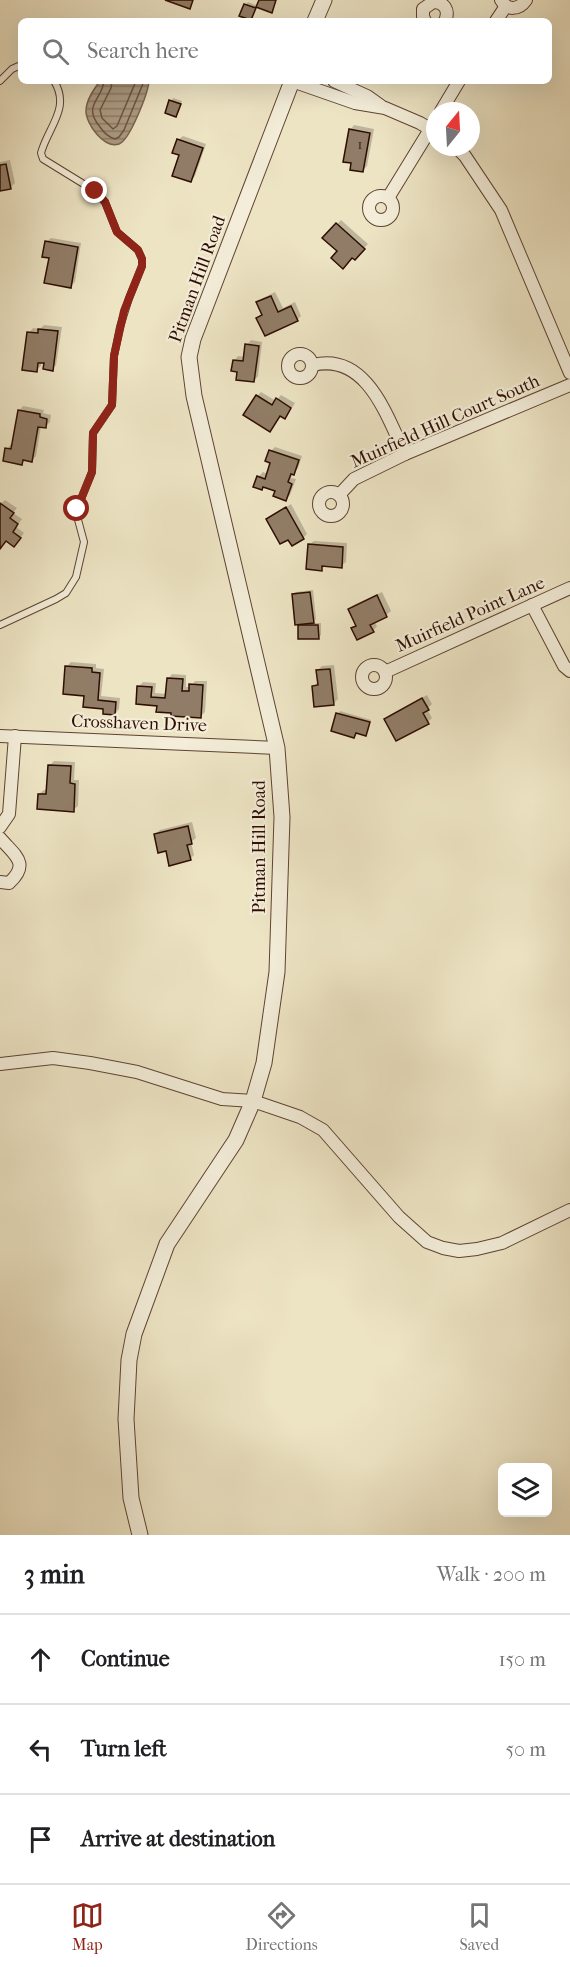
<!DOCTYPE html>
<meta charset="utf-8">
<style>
body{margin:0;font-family:"IM FELL French Canon",serif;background:#f2f2f2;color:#202124}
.controls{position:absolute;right:18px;bottom:18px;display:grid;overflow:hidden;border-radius:9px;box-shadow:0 6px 24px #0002}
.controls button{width:54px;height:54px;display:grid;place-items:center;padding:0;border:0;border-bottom:2px solid #e0e0e0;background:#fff;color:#202124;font:30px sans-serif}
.compass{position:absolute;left:426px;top:102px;width:54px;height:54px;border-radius:50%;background:#fff;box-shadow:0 6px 24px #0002;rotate:18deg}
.stop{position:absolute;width:18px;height:18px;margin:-14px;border:4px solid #8f2418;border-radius:50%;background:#fff}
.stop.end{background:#8f2418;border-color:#fff;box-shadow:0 2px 6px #0008}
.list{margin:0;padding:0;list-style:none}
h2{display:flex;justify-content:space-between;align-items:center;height:78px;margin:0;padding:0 24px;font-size:26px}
h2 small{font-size:20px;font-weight:400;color:#757577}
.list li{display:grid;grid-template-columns:39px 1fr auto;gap:18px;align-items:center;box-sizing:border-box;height:90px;padding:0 24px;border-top:2px solid #e0e0e0}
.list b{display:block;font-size:22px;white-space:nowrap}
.list em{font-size:20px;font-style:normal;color:#757577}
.icon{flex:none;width:33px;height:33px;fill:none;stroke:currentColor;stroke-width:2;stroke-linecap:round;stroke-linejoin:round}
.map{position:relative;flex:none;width:570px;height:1535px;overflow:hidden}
.search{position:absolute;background:#fff;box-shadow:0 6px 24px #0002;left:18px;right:18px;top:18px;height:66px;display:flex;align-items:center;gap:15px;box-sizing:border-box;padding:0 21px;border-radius:9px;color:#757577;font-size:22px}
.sheet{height:348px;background:#fff}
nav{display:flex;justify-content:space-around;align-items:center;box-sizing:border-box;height:84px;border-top:2px solid #e0e0e0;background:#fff;font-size:16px;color:#757577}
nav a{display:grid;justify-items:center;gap:3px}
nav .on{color:#8f2418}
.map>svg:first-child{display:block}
</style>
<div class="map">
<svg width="570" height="1535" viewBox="0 0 570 1535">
<defs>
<pattern id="water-rules" width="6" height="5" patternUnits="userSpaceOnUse" patternTransform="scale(1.5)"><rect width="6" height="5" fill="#ac9b82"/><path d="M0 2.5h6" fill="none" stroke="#8c7d68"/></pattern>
</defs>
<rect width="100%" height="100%" fill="#ede4c4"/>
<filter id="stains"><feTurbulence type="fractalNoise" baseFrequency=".00333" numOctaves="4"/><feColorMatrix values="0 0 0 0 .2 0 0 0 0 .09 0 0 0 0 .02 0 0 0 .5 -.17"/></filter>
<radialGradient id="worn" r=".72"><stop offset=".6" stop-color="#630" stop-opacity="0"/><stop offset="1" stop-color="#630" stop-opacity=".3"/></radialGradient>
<path fill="url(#water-rules)" stroke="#7a624f" stroke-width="1.5" d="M100,81H149C148,93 130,140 119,144C104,149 86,124 86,111C86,100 94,89 100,81Z"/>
<g fill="#0003">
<path d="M261,0H277L271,11L257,6L251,18L245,5L248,2L258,6Z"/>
<path d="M173,98L182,101L176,115L167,112Z"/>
<path d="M354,125L374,129L367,166L362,171L350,130Z"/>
<path d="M183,136L206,144L195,176L191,180L178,140Z"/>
<path d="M10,160L15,183L11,187L0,189V162Z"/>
<path d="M341,220L368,244L355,258L339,251L324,238Z"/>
<path d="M51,238L81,243L75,282L70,286L50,256L46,242Z"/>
<path d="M275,292L283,308L295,302L301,316L297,320L258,318L262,314L258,302L263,298Z"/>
<path d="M44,325L62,327L56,365L52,369L46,362H41V366L36,370L29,333L33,328L40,329Z"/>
<path d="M251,340L262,342L258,376L254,381L239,370L234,361L238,356L245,357L247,345Z"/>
<path d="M261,392L276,401L281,395L295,403L289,413L284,417L281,415L270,430L257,396Z"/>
<path d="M23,406L44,410L43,413L51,415L50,422L45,427L41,426L36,456L32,460L26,459L22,463L7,449L11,444L13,445L19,411Z"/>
<path d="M275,447L302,456L298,468L292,474L291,478L296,479L290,495L286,499L277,490L264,486L262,489L258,477L263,472L268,474L272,462L271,451Z"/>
<path d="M5,500L17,508L13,513L22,519L16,527L24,533L18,541L6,540L0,549V504Z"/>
<path d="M291,504L307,534L303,538L268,519Z"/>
<path d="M314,541L347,543L346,562L341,566L326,565L321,569L309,545Z"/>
<path d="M313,590L316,619L312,623H321V635L318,638H300V623L293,594L296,592Z"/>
<path d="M382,592L391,611L386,615L374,621L377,626L373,631L353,629L357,625L349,609L354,605Z"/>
<path d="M71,662L96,664V668L104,669L101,696L120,698L119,709L115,714L86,694L67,666Z"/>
<path d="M334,665L338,699L333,704L314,686L318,682V670L322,666Z"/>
<path d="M172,674L186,675V687H190L195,681H207L205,712L201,716L173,711L158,704L138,687L143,682L156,683L155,693L167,694L168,679Z"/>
<path d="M427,695L432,704L427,709L432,718L428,722L386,719L390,715Z"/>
<path d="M340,711L371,720L368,731L365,734L357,732L354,736L338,714Z"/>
<path d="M54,761L75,762L74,780H79L78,806L73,810L39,794L44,790H48L50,765Z"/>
<path d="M192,822L196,838L191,842L194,855L190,859L167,849L155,834L160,830Z"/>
</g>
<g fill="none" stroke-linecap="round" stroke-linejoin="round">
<g stroke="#6d5442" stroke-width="1.5">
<path d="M104,81C102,100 82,105 100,127C104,133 108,137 115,139L119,137L124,130L144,81"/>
<path d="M112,81L111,88L100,110L102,118L113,129L117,126L136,81"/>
</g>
</g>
<g fill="#917d67" stroke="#2e0d02" stroke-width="1.5">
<path d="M165,0H193L190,9Z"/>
<path d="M259,0H276L272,13L256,7Z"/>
<path d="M244,4L256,8L251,20L239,16Z"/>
<path d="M169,100L181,104L176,117L165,113Z"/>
<path d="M349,129L370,133L363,172L350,170L351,163L343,162Z"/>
<path d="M177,139L203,148L191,182L172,176L179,155L172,153Z"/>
<path d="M6,164L11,189L0,191V165Z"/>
<path d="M336,223L365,249L355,260L352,258L343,269L331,258L337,251L322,238Z"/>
<path d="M45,241L78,247L71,288L44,283L49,258L42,257Z"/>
<path d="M271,296L278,312L291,306L298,321L265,336L256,318L262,315L256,302Z"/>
<path d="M38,329L58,331L53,371L43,369L44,363H38L37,372L22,370L27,332L38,333Z"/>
<path d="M245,344L259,346L254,382L236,380L237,372L231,371L233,360L243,361Z"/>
<path d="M256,395L272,405L276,398L291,408L285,419L280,416L270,432L243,415Z"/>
<path d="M18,410L40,414V417L47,419L46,428L38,427L32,462L23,460L22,465L3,461L5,448L11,449Z"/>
<path d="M269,450L299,460L294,475L291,474L288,482L292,484L286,501L273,496L275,491L263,487L262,490L253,487L257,476L265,479L270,463L265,461Z"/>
<path d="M0,503L14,513L10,518L18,524L13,532L21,538L14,547L6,541L0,549Z"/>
<path d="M286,507L304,539L292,546L288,540L280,544L266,519Z"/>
<path d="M308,544L343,547L342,568L322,566V571L306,569Z"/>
<path d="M310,592L314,623L295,625L292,594Z"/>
<path d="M377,595L387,617L370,625L374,632L357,640L351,628L356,626L348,609Z"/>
<path d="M298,625H318L319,639H298Z"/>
<path d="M65,666L92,668V672L100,673L98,700L116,702L115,715L103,714V709L83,707L84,696L63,694Z"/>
<path d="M330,669L334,705L314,707L312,686L318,685L316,670Z"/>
<path d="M167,678L183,679L182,691H189V684L203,685L201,718L171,716V713L156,712L157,706L136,704L137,686L152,687L151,697L165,698Z"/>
<path d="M422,698L429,710L423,713L429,724L396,741L384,719Z"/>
<path d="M336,713L370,722L366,736L356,733L354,738L331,731Z"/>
<path d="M48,765L71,766L70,783L75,784L74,812L37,809L38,794H46Z"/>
<path d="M188,826L192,844L187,845L191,860L169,866L166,851L158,853L154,834Z"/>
</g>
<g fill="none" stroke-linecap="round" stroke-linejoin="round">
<g stroke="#5e4332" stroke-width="8">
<g id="service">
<path d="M0,81L12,69L21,65"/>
<path d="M0,625L56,599L66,593L76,577L84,542L77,516V509L92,472L93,433L112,405L114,356L120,327L129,298L142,266V259L138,250L117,232L105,202L95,191L43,159L41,153C48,127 71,108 54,81"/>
</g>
</g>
<g stroke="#5e4332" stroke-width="14">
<g id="minor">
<path d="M501,0C507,11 519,10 526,0"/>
<path d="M425,21L423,17V9L433,2C444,2 450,10 445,21"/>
<path d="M496,21L506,6"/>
<path d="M292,81L355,103L385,108L420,123L435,132"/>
<path d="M334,81L367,96L381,106"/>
<path d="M441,111L459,81"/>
<path d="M456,147L465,156L501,210L570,373"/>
<circle cx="381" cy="208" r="12"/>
<path d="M388,198L434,123"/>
<circle cx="300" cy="366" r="12"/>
<path d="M313,365C367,352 387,417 405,454"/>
<circle cx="331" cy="504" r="12"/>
<path d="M339,495L354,479L405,454L570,385"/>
<path d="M532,605L564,666L570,671"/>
<circle cx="374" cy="677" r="12"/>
<path d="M385,672L570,588"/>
<path d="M0,736L277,748"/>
<path d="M0,827L9,814L15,736"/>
<path d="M0,838C14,855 31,863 9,883L0,882"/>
<path d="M0,1064L53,1058L90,1063L137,1072L222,1099L253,1101L300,1117L323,1130L399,1217L427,1242L443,1248L459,1251L477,1249L502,1243L570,1210"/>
</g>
</g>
<g stroke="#5e4332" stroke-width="17">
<g id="tertiary">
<path d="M315,21L324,0"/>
<path d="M140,1535L131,1498L126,1419L129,1360L134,1334L167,1244L236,1140L253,1101L264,1063L277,972L282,817L277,748L194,396L189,357L193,339L292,81"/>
</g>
</g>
<use href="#service" stroke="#f3edd9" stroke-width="6"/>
<use href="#minor" stroke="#f3edd9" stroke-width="12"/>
<use href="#tertiary" stroke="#f3edd9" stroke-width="15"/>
</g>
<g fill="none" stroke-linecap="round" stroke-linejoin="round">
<path stroke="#8f2418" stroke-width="8" d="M77,509L92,472L93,433L112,405L114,356L124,311L142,266V259L138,250L117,232L105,202L95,191"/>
</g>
<g text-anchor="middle" stroke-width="4.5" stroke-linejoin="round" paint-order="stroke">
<g font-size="15" fill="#47291b">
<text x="360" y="149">1</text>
</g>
<g font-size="18" fill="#2e0d02" stroke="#f3edd9">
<text transform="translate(197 279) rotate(-70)" y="6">Pitman Hill Road</text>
<text transform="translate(445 421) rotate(-24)" y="6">Muirfield Hill Court South</text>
<text transform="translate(470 614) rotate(-24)" y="6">Muirfield Point Lane</text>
<text transform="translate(139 723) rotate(2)" y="6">Crosshaven Drive</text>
<text transform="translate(259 847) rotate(-90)" y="6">Pitman Hill Road</text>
</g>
</g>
<rect width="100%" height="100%" filter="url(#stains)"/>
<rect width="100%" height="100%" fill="url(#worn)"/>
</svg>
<div class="controls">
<button><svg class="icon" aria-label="layers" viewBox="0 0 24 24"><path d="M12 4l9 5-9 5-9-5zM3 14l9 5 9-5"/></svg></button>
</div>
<svg class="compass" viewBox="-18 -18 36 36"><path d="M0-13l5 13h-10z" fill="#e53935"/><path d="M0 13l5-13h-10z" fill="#757577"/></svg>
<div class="stop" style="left:77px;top:509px"></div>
<div class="stop end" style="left:95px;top:191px"></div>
<div class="search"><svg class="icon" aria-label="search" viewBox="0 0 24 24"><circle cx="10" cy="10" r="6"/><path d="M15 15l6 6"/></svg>Search here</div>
</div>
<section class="sheet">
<h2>3 min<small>Walk · 200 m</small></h2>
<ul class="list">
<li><svg class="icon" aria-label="ahead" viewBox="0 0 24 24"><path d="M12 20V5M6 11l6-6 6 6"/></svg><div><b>Continue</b></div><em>150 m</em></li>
<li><svg class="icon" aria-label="left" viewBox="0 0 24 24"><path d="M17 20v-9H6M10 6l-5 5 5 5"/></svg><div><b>Turn left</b></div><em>50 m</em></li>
<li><svg class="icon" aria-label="arrive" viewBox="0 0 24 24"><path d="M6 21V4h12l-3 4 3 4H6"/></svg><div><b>Arrive at destination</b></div></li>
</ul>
</section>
<nav>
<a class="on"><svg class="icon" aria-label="map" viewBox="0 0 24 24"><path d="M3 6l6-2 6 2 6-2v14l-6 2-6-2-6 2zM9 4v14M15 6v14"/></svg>Map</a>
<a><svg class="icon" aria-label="directions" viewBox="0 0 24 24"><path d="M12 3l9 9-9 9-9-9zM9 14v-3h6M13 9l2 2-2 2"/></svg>Directions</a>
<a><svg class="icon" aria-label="saved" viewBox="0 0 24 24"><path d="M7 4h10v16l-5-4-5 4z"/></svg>Saved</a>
</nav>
